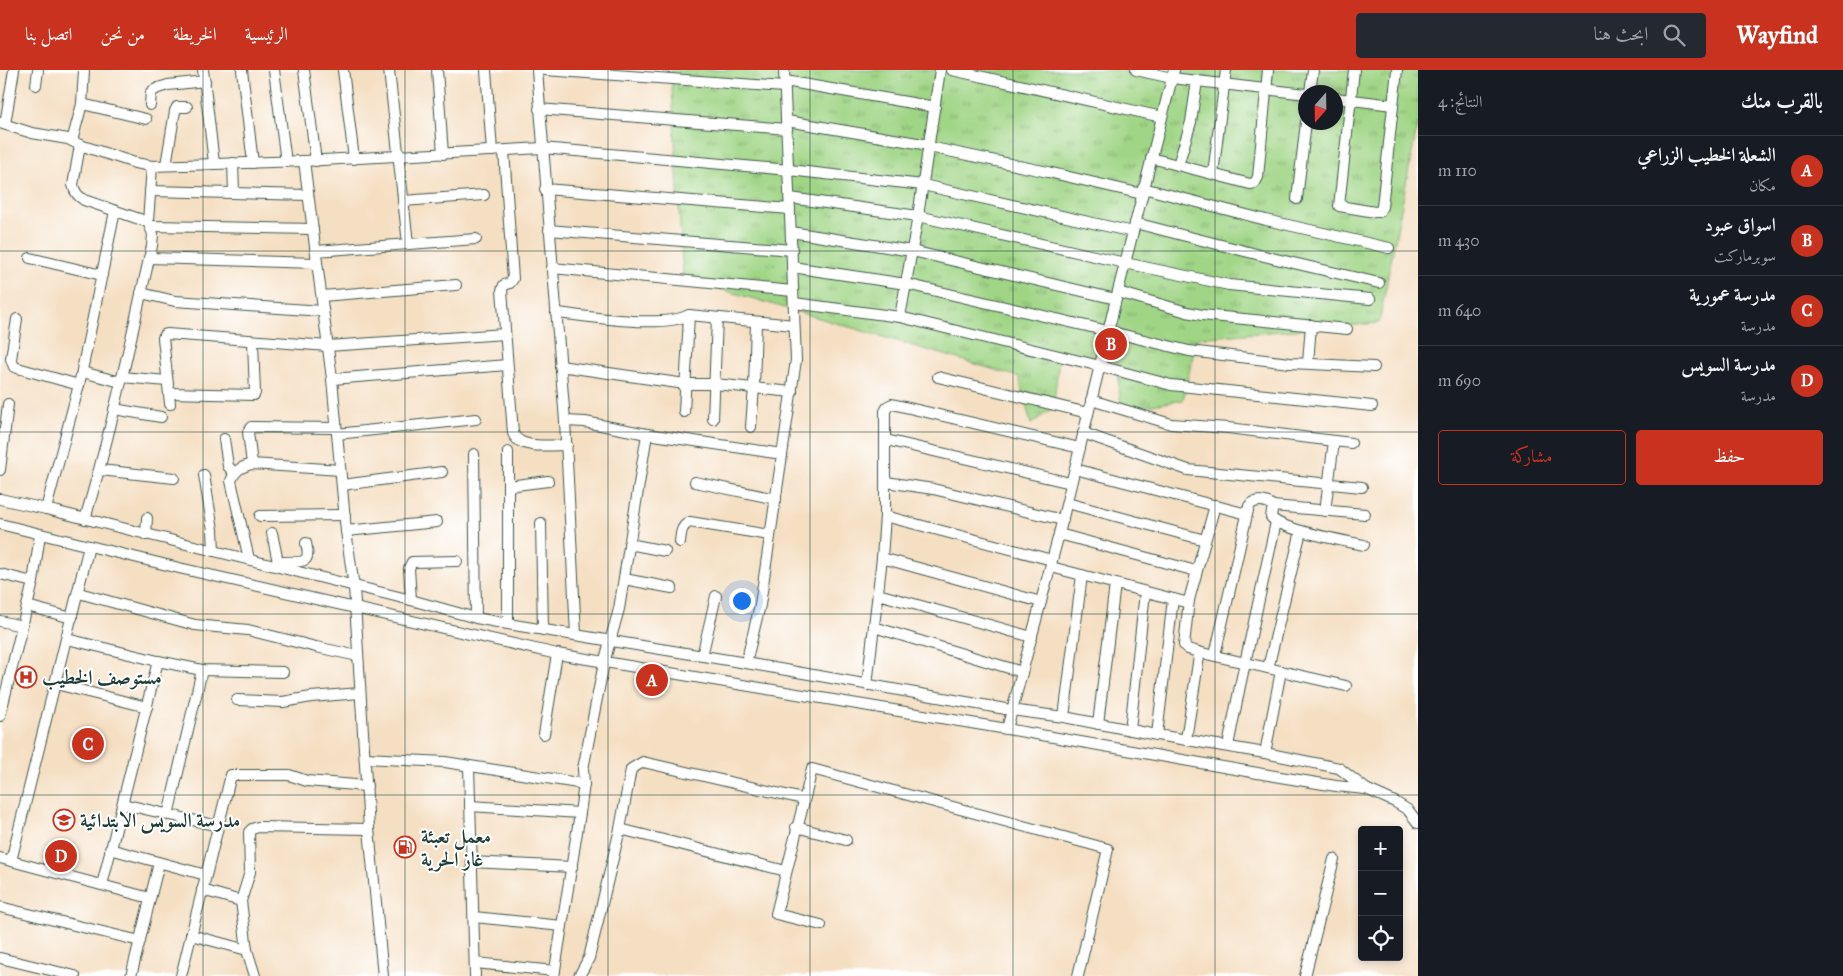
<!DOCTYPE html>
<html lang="ar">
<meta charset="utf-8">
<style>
body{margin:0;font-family:"IM FELL Great Primer",Amiri,serif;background:#242831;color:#f1f3f6;direction:rtl}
.controls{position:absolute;right:15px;bottom:15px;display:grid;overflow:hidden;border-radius:5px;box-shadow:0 2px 8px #0003}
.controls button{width:45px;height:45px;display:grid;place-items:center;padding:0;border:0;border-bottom:1px solid #363941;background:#171b24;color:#f1f3f6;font:25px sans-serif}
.compass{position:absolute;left:1298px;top:15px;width:45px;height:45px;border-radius:50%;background:#171b24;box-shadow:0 2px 8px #0003;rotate:200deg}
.you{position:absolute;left:741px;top:530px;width:18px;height:18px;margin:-12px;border:4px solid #fff;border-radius:50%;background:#1a73e8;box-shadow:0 0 0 8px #1a73e833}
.badge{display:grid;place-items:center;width:32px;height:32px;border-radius:50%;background:#c8321e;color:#fff;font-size:16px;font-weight:700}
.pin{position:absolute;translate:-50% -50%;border:2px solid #fff;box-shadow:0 1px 5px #0006}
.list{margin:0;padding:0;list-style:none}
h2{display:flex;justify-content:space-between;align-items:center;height:65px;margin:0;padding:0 20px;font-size:21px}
h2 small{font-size:16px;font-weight:400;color:#9ea1a6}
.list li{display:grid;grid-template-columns:32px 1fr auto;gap:15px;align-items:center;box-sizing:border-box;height:70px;padding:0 20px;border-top:1px solid #363941}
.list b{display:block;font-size:19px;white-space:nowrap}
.list p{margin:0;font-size:16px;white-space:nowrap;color:#9ea1a6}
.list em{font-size:16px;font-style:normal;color:#9ea1a6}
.actions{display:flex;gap:10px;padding:15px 20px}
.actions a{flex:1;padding:11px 0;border:1px solid #c8321e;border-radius:5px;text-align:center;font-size:18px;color:#c8321e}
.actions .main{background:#c8321e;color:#fff}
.icon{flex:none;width:28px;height:28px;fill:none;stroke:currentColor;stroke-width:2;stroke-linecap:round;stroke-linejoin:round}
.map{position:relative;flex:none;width:1418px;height:906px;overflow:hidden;direction:ltr}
header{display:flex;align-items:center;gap:30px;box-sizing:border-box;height:70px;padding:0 25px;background:#c8321e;color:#fff}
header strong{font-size:24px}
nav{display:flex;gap:28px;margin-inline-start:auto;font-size:18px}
.search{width:350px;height:45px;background:#242831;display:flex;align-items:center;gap:12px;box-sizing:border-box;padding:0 18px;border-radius:5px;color:#9ea1a6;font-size:19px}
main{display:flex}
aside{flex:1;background:#171b24}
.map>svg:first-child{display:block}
</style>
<header>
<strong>Wayfind</strong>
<div class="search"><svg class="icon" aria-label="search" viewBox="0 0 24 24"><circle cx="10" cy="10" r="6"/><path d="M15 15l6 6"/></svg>ابحث هنا</div>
<nav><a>الرئيسية</a><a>الخريطة</a><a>من نحن</a><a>اتصل بنا</a></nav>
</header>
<main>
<aside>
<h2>بالقرب منك<small>النتائج: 4</small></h2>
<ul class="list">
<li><span class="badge">A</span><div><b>الشعلة الخطيب الزراعي</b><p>مكان</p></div><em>110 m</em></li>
<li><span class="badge">B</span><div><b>اسواق عبود</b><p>سوبرماركت</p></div><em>430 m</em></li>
<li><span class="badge">C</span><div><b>مدرسة عمورية</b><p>مدرسة</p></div><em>640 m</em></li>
<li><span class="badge">D</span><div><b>مدرسة السويس</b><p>مدرسة</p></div><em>690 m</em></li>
</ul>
<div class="actions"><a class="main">حفظ</a><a>مشاركة</a></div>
</aside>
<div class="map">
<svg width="1418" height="906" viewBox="0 0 1418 906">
<defs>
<pattern id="grass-tufts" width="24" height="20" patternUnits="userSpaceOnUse" patternTransform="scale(1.25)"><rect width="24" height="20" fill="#a0d586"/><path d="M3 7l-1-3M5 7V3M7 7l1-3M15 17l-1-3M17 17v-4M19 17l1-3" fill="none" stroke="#82ae6e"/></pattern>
</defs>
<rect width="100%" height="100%" fill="#fff"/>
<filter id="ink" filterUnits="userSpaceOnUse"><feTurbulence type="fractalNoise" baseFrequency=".02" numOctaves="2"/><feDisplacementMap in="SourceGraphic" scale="10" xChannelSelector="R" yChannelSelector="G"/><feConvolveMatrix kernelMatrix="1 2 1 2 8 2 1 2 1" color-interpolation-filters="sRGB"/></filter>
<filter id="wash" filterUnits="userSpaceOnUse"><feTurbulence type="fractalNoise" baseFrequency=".0096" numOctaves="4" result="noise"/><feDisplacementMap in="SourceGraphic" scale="20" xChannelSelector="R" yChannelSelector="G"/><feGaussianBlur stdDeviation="1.12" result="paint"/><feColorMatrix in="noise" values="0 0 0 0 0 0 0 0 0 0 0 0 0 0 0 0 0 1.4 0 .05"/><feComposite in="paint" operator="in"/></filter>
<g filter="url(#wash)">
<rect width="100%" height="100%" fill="#f5dfc3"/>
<path fill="url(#grass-tufts)" stroke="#60895d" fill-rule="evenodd" d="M671,0H1418V52L1379,253L1197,268L1183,330L1121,340L1117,292L1060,281L1053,338L1031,354L1019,307L683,208ZM1306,22H1336V52H1306Z"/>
</g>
<g filter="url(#ink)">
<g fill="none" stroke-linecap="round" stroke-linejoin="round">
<g stroke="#3f5549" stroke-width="12">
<g id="minor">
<path d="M203,0L214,93"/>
<path d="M242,0L253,93"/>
<path d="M274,0L286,92"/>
<path d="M304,0L316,91"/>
<path d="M343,0L354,89"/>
<path d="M389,0L408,174"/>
<path d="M437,0L443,84"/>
<path d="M486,0L492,81"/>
<path d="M537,0L565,351L576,565"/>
<path d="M545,0L785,17"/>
<path d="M952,0L1162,47"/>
<path d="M1136,0L1172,8L1306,24"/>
<path d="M1354,0L1339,136L1375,142H1379L1382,137L1397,0"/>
<path d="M785,11L935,37"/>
<path d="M36,15L38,0"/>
<path d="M1310,22L1313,0"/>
<path d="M1336,28L1393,35"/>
<path d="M82,34L146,49"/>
<path d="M150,35L151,22L158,18L168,15L205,11"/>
<path d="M539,39L787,59"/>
<path d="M787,51L929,75"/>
<path d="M0,53L32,63L68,69L80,75L135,93L152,96L304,91L542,78L789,100L923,115L1133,162"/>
<path d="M5,54L14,0"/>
<path d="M72,71L82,34L84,0"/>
<path d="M80,75L73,115C75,123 78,126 84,130L148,152L153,164L152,176C131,267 112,359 85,449"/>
<path d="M929,77L1048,102L1142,124"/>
<path d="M504,81L513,209L510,213L504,215L502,220L513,363C519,380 551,375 567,375"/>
<path d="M1151,88L1250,114L1255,113L1258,107L1268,0"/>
<path d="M304,91L332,309L346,461L354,517L369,759L383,906"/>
<path d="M233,93L234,123"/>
<path d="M166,95L175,41L177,37H187"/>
<path d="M1178,95L1191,52L1197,11"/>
<path d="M1213,104L1226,0"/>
<path d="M1143,118L1266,150L1389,178"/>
<path d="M545,119L790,139"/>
<path d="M150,121L308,125"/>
<path d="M790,128L918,146L1125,193L1229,215L1370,229"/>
<path d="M1297,129L1306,52"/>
<path d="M403,131L484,125"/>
<path d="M148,152L152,96"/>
<path d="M1135,153L1272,188L1379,213"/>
<path d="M151,156L313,159"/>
<path d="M549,160L792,180"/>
<path d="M791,162L912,181L1116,229"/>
<path d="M316,181L476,169"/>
<path d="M30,188L102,205"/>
<path d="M149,188L317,193"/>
<path d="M792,197L906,214L1108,261L1189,281L1290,293L1374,297"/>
<path d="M552,198L793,221"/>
<path d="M1118,222L1187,242L1202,245L1347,259"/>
<path d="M141,223L175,231L323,241"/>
<path d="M322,226L456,215"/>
<path d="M794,233L900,247L1100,296L1171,315L1372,336"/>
<path d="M556,243C587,246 662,259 689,245L794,255"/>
<path d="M900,247L918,146L940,0"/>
<path d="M17,249L11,289L14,297L79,315"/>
<path d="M1308,293L1311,255"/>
<path d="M560,296L685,314H715L792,322"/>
<path d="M82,302L121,312"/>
<path d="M122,307L167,311"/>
<path d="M938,307L1088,343"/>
<path d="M332,309L507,295"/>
<path d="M169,323L254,325L255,323L253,272"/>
<path d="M1091,330L1171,354L1228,358L1351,373"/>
<path d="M170,334L163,268L164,265L167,264L328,276L505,264"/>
<path d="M114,339L161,347"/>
<path d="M684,342L689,245"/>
<path d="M713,349L717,248"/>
<path d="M751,357L754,317L756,252"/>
<path d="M1083,363L1188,400L1362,417"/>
<path d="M337,364L476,349"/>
<path d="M647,364L782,384"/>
<path d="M224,369L228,396L234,403"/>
<path d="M886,370L1071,413"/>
<path d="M474,384L476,548"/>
<path d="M252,394L248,362L251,357L336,358"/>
<path d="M1075,399L1247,444"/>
<path d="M0,400L8,334"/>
<path d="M100,400L174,408"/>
<path d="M204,405L213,460L214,481"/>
<path d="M695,412L776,429"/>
<path d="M886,412L933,419L1063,450"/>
<path d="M342,415L442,402"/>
<path d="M508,416L548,411"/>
<path d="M0,429L46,439L411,530L476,548L508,554L746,593L1011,640L1064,647L1157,665L1265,683L1339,698L1366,719L1395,732L1408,740L1418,753"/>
<path d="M1067,433L1205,470"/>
<path d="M1273,436L1365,444"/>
<path d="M46,439L79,315L115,141"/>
<path d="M1325,441L1334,371"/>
<path d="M260,446L345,445"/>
<path d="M885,446L1052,490"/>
<path d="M541,453L543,560"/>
<path d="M0,454L179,498L557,584L1007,659L1280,707L1336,716L1365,719"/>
<path d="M346,461L437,452"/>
<path d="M272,463L279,497"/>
<path d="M1059,464L1196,501"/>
<path d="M146,465L147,448"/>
<path d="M680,472C681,463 681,456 690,452L770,465"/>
<path d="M629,474L665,481"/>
<path d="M882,488L1041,532"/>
<path d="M249,489L231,411C235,400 241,397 252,394L340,400"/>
<path d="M277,492C283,492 303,493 306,489C309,485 307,477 306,473"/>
<path d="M1051,497L1185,532L1189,530L1215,435"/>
<path d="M0,504L33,512"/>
<path d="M624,509L672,518"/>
<path d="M79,523L195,555L248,560L316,577L358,586"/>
<path d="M878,524L1032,567"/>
<path d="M411,530L409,498L412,492L457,491"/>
<path d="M1189,530L1184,575L1188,579L1202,583"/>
<path d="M27,536L72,548"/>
<path d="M0,551L22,556"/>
<path d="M508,554V382"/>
<path d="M874,557L1022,602"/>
<path d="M67,569L158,591L202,600L283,602"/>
<path d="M1215,585L1249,436C1255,429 1266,430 1273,436L1271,447C1280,460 1346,471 1364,475"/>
<path d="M702,586L716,526"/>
<path d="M746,593L760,535L796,290L784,0"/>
<path d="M1268,598L1301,461"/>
<path d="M56,614L147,637"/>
<path d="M867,615L882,488L885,446V341L888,336L892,334L1080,378"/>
<path d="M237,630L283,632L311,627L360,623"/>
<path d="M0,646L33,512L40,465"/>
<path d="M1064,647L1082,505"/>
<path d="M1098,654L1115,514"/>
<path d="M1007,659L1059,464L1116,229L1174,0"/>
<path d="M1130,660L1145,522"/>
<path d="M544,664L557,584"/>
<path d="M1157,665L1173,529"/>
<path d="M1186,669L1199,587L1202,583L1346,616"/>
<path d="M1228,676L1240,616L1276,452"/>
<path d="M1265,683L1281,601"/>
<path d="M365,688L445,692L584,714"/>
<path d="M469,696L475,906"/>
<path d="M123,734L218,756"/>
<path d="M470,736L580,743"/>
<path d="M168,745L202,600"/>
<path d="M796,757L846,770"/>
<path d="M620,759L786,801"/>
<path d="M110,779L206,805"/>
<path d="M0,788L150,828"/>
<path d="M11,791L89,476"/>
<path d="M472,792L572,797"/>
<path d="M102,815L158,591"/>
<path d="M202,820L241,831"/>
<path d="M0,837L140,871"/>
<path d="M474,847L562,856"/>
<path d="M821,855L776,844L812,699L1108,779L1078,906"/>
<path d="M191,865L247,880"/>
<path d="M0,888L75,906"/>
<path d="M475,893L555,901"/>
<path d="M131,906L159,793"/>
<path d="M181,906L231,705H289L307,711L367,716"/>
<path d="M255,906L247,880L241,831L250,802L249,762L252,759L258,757L369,759"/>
<path d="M554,906L580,743L584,714L583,699L604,593L619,539L647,364L585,352L565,351"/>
<path d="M579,906L589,888L620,759L631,699L643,692L803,729"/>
<path d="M1305,906L1334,789"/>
</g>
</g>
<use href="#minor" stroke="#fff" stroke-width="10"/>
</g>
</g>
<path fill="none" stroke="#1f3d34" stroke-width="1" stroke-opacity="0.55" d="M203,0V906M405,0V906M608,0V906M810,0V906M1013,0V906M1215,0V906M0,181H1418M0,362H1418M0,544H1418M0,725H1418"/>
<defs>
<g id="hospital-ring" transform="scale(1.125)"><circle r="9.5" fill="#fff" stroke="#c8321e" stroke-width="1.5"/><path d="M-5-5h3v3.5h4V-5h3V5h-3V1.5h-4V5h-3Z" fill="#c8321e"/></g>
<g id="school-ring" transform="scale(1.125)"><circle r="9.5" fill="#fff" stroke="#c8321e" stroke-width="1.5"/><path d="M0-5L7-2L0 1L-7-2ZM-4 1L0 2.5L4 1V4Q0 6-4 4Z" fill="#c8321e"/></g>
<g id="fuel-ring" transform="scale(1.125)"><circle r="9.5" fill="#fff" stroke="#c8321e" stroke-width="1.5"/><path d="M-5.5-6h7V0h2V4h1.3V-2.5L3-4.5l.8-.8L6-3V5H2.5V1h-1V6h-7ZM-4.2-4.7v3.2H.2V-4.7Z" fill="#c8321e"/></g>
</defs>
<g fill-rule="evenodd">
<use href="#hospital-ring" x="26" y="607"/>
<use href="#school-ring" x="64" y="750"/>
<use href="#fuel-ring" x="405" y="777"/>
</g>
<g text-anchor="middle" stroke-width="4" stroke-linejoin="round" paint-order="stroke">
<g font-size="20" font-weight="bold" fill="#1f3d34" stroke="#fff" text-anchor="start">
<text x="42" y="614">مستوصف الخطيب</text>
<text x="80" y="757">مدرسة السويس الابتدائية</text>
<text x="421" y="773">معمل تعبئة<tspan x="421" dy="23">غاز الحرية</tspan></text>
</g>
</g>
</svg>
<div class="controls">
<button>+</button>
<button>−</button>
<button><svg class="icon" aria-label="locate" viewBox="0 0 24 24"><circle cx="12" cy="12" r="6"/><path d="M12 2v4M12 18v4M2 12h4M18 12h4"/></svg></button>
</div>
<svg class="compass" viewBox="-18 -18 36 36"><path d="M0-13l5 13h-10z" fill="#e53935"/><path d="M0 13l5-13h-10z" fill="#9ea1a6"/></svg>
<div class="you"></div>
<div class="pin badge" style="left:652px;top:610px">A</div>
<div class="pin badge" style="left:1111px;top:274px">B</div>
<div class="pin badge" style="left:88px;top:674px">C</div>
<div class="pin badge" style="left:61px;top:786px">D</div>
</div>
</main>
